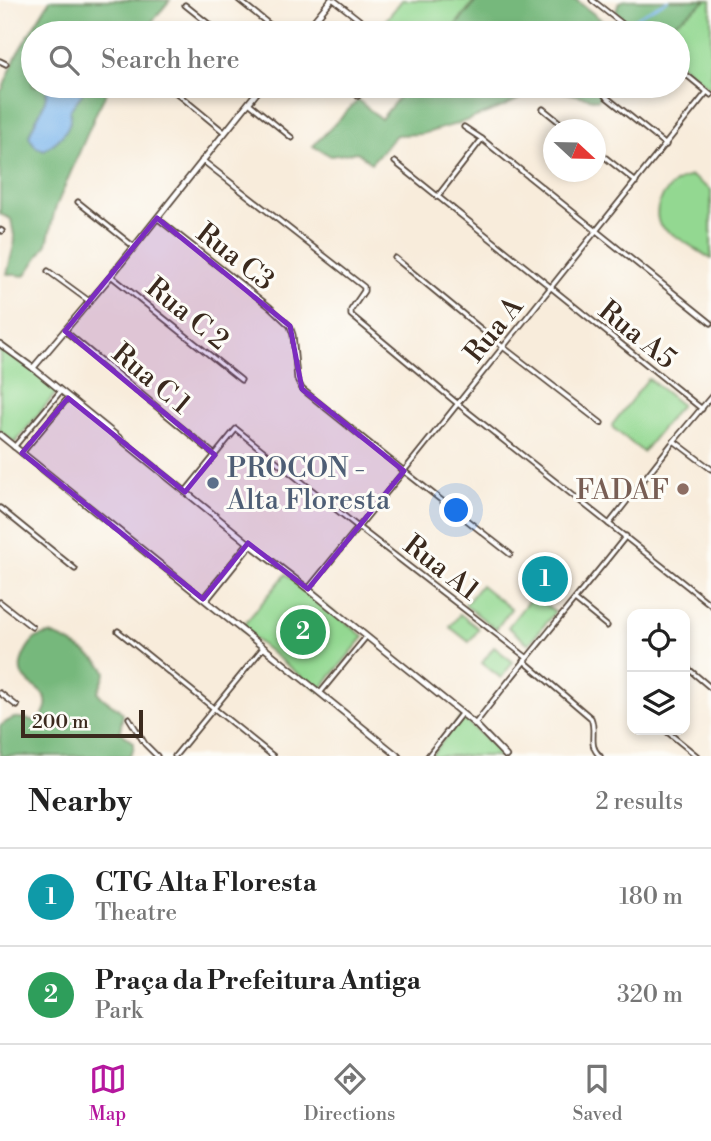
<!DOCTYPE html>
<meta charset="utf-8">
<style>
body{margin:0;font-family:"Libre Bodoni",serif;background:#f2f2f2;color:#222}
.controls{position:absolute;right:21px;bottom:21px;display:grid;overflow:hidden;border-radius:14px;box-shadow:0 4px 10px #0003}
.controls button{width:63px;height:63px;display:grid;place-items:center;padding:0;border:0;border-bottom:2px solid #e0e0e0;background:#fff;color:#222;font:35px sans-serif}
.compass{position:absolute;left:543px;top:119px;width:63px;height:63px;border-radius:50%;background:#fff;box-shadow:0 4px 10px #0003;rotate:112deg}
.scale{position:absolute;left:21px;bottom:18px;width:122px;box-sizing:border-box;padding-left:7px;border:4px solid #3b2a1e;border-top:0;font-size:19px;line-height:24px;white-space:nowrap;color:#3b2a1e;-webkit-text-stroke:5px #fdfcf7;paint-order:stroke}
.you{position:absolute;left:457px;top:511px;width:24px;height:24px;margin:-18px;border:5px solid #fff;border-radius:50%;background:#1a73e8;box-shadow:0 0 0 10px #1a73e833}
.badge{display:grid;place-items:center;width:46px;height:46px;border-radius:50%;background:#b5179e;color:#fff;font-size:23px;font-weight:700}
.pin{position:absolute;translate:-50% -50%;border:4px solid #fff;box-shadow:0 2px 7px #0006}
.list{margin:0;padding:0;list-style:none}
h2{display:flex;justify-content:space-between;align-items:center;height:91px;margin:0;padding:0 28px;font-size:30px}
h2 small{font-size:23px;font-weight:400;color:#767676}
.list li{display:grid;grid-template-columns:46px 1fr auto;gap:21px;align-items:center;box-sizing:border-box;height:98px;padding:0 28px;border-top:2px solid #e0e0e0}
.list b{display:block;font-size:26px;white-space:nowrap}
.list p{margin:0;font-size:23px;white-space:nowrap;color:#767676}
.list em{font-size:23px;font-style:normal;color:#767676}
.icon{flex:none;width:38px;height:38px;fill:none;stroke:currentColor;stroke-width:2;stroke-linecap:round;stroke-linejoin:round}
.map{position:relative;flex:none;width:711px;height:756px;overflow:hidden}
.search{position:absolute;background:#fff;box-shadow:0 4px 10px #0003;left:21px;right:21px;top:21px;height:77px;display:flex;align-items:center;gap:18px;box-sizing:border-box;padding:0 24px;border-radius:38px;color:#767676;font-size:26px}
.sheet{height:287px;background:#fff}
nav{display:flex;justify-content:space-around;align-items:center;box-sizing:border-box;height:98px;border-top:2px solid #e0e0e0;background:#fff;font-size:19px;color:#767676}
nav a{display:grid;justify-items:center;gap:4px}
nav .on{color:#b5179e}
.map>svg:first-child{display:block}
</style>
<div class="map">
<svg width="711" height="756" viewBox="0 0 711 756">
<rect width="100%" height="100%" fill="#fdfcf7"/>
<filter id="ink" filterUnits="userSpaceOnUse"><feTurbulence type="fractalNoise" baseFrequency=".0143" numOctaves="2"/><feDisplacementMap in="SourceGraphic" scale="14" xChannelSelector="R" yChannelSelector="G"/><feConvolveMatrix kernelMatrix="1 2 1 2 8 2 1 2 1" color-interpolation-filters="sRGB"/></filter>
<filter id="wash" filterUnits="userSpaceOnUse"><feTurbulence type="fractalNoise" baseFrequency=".00686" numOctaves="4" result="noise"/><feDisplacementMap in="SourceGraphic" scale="28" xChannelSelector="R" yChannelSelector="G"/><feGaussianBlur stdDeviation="1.57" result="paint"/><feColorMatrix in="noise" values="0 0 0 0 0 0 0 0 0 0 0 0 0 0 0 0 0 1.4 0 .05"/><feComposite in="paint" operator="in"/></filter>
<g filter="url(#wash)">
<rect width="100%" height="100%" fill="#f8ecdb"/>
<g fill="#93d891" stroke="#678158" stroke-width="2">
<path d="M402,0H475L449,33H380L377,31Z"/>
<path d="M707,0H711V90L678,62V33H657Z"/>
<path d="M691,176L711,190V259L660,226C650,204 670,181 691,176Z"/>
<path d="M0,347L33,370L57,392L15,443L0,431Z"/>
<path d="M649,379L680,404V406L643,452L613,428L612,425L647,380Z"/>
<path d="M286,574L364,637L319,691L241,628Z"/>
<path d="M481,585L511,609L496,629L465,605Z"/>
<path d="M533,595L555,612L529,644L508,627Z"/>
<path d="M460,614L479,629L469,642L450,627Z"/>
<path d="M494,647L513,662L501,678L482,663Z"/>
<path d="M461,717L481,734L503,756H431Z"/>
</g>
<g fill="#76b87b" stroke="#58714c" stroke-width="2">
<path d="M50,0H170L143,33H33V86H110L97,111L55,209L47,244L25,276L7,274L15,241L11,219L0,214V92L3,88L17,54Z"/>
<path d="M477,0H576L618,33H450Z"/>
<path d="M627,0H707C692,10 661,37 642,33C633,31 623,18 616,11L619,2Z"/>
<path d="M408,86H612L597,100L543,87L505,106L460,123L422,134L396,135L371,163L357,152L331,156L313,146L358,100L381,119Z"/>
<path d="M50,634C64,638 101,659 106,672L98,692C103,702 116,704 123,714C119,734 119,731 134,743L133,750L129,756H0V726C4,723 9,720 14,718C24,716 32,725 41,717C43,715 45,710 46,707C50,691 28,687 22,674C17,664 27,646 35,639C39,636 44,635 50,634Z"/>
</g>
<path fill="#7bb6ec" stroke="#5b7085" stroke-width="2" d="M47,86H88L70,110C74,128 59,141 44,150L36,147L29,137C34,118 47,108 47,86Z"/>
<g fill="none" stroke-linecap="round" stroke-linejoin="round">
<g stroke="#7bb6ec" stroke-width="2">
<path d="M626,23L668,0"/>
<path d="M613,30L620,27"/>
</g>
</g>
</g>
<g filter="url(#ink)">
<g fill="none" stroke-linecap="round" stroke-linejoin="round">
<g stroke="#57473a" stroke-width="7">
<g id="minor">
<path d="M239,0L280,33"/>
<path d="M334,0L376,33"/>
<path d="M592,0L634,33"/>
<path d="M185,5L220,33"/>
<path d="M0,61L6,64"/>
<path d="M678,68L711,95"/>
<path d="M168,86L224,132"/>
<path d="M346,86L358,96"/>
<path d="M605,96L666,145"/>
<path d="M249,103L292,138"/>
<path d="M543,109L569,130"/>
<path d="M464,127L482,139L711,323"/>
<path d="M596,150L636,182"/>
<path d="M202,160L364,287V291L351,310V315L458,404L711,605"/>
<path d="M395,162L702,409"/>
<path d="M437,197L482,139"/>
<path d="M78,202L133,246"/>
<path d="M157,218L270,307L290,326L293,335L297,379L302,389L404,471L510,554"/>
<path d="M0,230L2,231"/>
<path d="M395,258L503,347L601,423"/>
<path d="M48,271L89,301"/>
<path d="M111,276L241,380"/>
<path d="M65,331L215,455"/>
<path d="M674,441L711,469"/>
<path d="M14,447L60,392"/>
<path d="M22,453L68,398"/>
<path d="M185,492L236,429L358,527L526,657"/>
<path d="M0,508L75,569"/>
<path d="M609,524L674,441L711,397"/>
<path d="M308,589L404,471L707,92"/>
<path d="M203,598L248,543"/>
<path d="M575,600L607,626"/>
<path d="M206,601L251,545"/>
<path d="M0,602L32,627"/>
<path d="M118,631L273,756"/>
<path d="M524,661L591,718C597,732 587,745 600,756"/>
<path d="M685,666L711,688"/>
<path d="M0,693L17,706"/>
<path d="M320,693L366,637"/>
<path d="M129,718L145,744L157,756"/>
<path d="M475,724C524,660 576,599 626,536"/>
<path d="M665,730L697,756"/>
<path d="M175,756L263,648"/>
<path d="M428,756L461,714"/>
</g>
</g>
<g stroke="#57473a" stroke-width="8">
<g id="tertiary">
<path d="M304,33L331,0"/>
<path d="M0,344L33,368L251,545L308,589L475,724L506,756"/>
<path d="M33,368L111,276L262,86"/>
<path d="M0,435L398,756"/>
</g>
</g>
<use href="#minor" stroke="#fff" stroke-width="3.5"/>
<use href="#tertiary" stroke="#fff" stroke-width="4.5"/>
</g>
</g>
<path fill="#7b2cbf" fill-opacity="0.2" stroke="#7b2cbf" stroke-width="5" stroke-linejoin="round" d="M157,218L290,326L302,389L404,471L308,589L248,543L203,599L22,453L68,398L185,492L215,455L65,331Z"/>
<circle fill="#5c6f8a" stroke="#fdfcf7" stroke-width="2.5" cx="213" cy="483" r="7"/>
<circle fill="#8d6e63" stroke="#fdfcf7" stroke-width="2.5" cx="683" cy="489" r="7"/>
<g text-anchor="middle" stroke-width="6" stroke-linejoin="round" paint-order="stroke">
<g font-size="28" fill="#3b2a1e" stroke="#fdfcf7">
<text transform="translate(236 256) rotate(38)" y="10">Rua C3</text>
<text transform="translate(188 313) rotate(39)" y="10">Rua C 2</text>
<text transform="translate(493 329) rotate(-51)" y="10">Rua A</text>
<text transform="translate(638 334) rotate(39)" y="10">Rua A5</text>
<text transform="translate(152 378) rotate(40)" y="10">Rua C 1</text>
<text transform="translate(442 567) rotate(38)" y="10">Rua A1</text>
</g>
<g font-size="28" fill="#4e5e75" stroke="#fdfcf7" text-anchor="start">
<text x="227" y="477">PROCON -<tspan x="227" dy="32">Alta Floresta</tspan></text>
</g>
<g font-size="28" fill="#785e54" stroke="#fdfcf7" text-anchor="end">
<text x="669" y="499">FADAF</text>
</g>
</g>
</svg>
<div class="controls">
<button><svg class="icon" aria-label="locate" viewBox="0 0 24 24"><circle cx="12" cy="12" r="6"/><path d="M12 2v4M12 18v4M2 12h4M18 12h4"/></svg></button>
<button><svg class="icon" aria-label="layers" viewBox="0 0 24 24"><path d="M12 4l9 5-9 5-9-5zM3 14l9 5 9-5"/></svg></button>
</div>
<svg class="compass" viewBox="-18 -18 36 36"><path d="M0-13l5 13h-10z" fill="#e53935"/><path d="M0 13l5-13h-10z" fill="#767676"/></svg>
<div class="scale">200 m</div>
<div class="you"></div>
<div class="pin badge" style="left:545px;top:579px;background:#0f9aa8">1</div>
<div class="pin badge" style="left:303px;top:632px;background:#2e9e5b">2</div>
<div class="search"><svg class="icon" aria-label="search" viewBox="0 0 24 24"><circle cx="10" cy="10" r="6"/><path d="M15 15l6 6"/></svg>Search here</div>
</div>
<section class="sheet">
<h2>Nearby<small>2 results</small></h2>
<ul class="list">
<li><span class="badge" style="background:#0f9aa8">1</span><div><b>CTG Alta Floresta</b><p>Theatre</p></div><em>180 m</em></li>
<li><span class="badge" style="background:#2e9e5b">2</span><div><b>Praça da Prefeitura Antiga</b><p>Park</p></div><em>320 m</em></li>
</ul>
</section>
<nav>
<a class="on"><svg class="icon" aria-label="map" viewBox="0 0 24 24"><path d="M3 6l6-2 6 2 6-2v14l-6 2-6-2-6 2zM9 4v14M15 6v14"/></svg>Map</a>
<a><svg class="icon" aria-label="directions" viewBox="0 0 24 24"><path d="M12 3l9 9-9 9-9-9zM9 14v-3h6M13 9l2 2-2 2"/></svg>Directions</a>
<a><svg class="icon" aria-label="saved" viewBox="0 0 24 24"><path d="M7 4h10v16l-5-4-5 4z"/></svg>Saved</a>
</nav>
